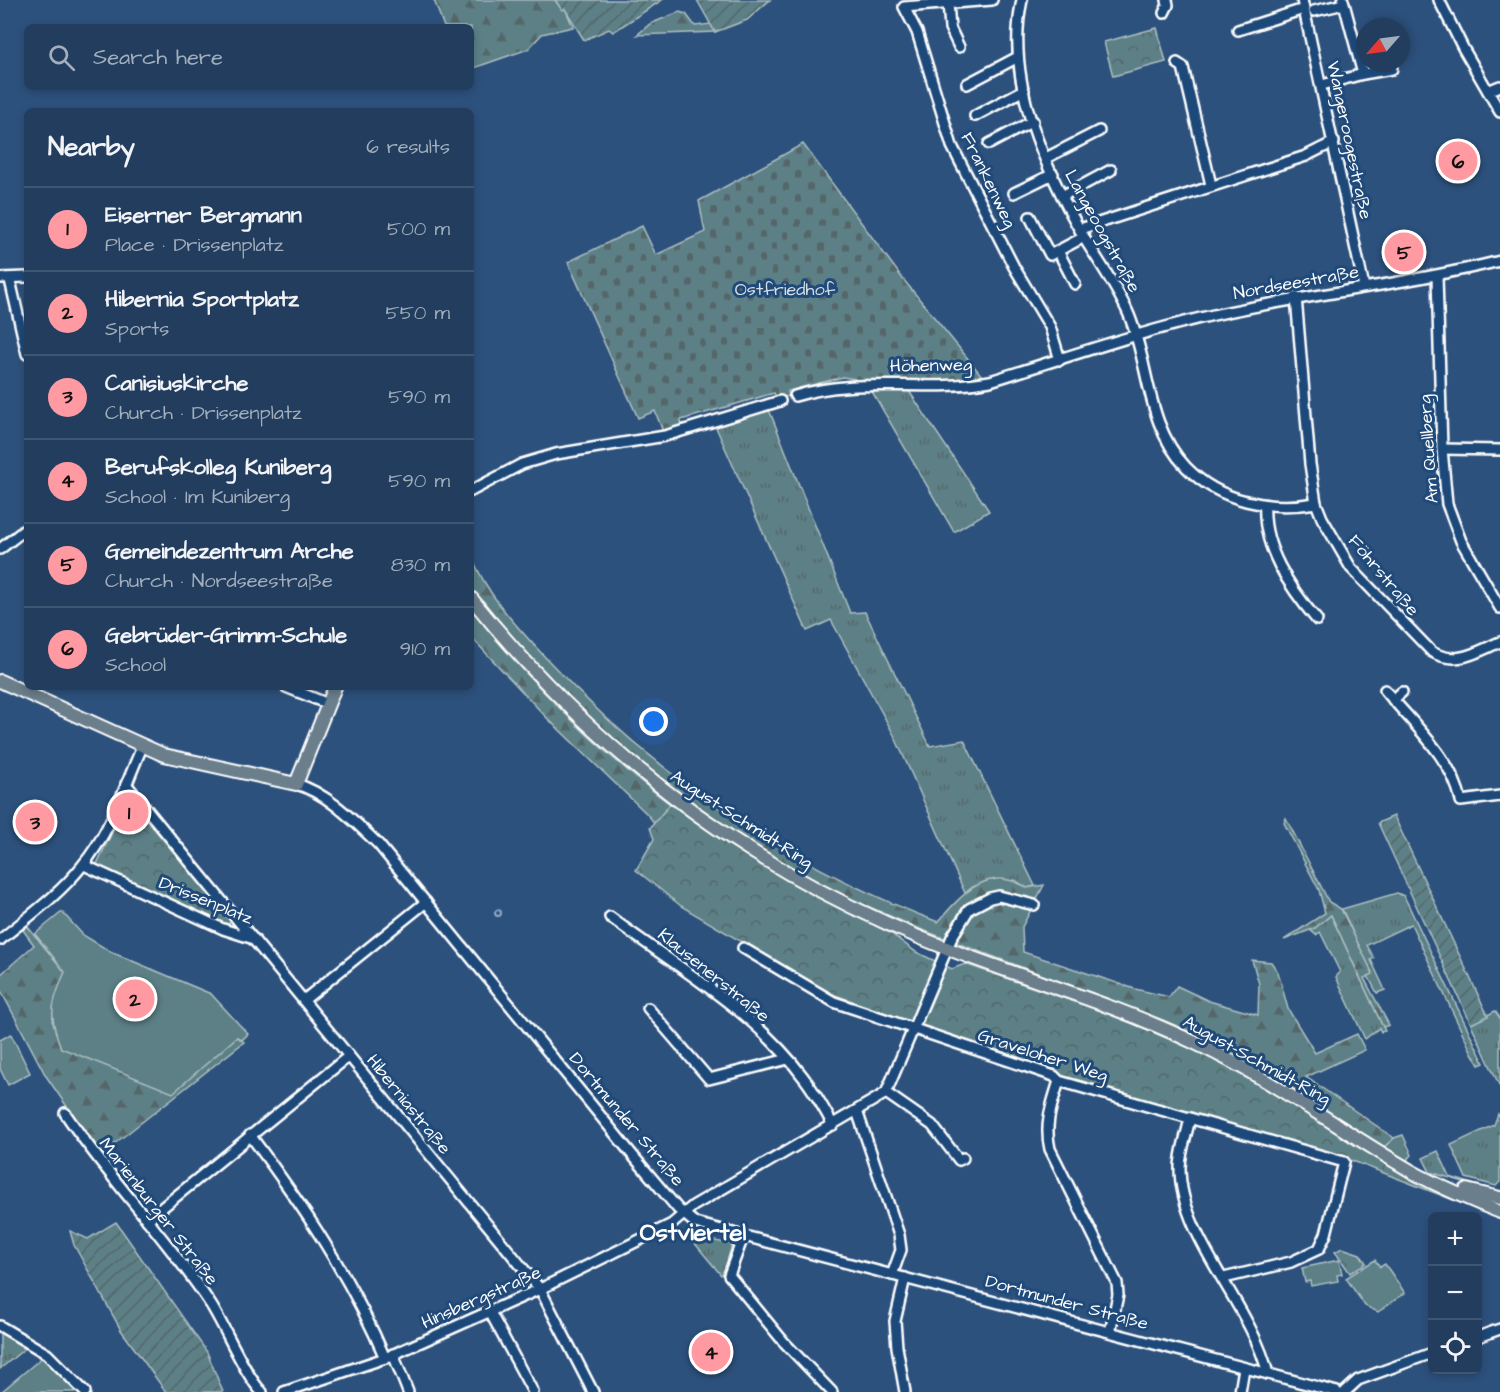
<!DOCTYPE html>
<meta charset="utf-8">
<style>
body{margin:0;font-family:"Architects Daughter",sans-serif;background:#2a4464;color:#f1f3f6}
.controls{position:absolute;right:18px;bottom:18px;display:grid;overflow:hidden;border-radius:9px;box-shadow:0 3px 9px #0003}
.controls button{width:54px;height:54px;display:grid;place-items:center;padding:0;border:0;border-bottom:2px solid #3f5673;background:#223d5e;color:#f1f3f6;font:30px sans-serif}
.compass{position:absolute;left:1356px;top:18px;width:54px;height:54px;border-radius:50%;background:#223d5e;box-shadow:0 3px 9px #0003;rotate:242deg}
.you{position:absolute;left:654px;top:722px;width:21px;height:21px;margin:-15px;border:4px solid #fff;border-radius:50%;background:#1a73e8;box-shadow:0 0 0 9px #1a73e833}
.badge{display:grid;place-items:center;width:39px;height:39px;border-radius:50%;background:#ff9aa2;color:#111;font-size:20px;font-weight:700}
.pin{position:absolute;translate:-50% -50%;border:3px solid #fff;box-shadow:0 2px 6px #0006}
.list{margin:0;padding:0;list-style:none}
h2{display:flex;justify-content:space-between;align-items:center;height:78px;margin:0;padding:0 24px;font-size:26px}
h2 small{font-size:20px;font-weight:400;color:#a2aebc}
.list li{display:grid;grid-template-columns:39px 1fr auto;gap:18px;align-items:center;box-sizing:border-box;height:84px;padding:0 24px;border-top:2px solid #3f5673}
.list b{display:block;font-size:22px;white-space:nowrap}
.list p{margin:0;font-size:20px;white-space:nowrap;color:#a2aebc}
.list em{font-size:20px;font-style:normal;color:#a2aebc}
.icon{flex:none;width:33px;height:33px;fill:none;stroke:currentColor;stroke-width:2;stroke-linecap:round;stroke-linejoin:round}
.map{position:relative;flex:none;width:1500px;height:1392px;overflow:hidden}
.search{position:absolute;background:#223d5e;box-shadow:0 3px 9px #0003;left:24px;top:24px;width:450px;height:66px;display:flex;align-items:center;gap:15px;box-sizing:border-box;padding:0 21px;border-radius:9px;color:#a2aebc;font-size:22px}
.panel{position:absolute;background:#223d5e;box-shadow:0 3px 9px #0003;left:24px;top:108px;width:450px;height:582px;border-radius:9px}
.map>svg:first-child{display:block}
</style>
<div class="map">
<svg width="1500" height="1392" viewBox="0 0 1500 1392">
<defs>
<pattern id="grass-tufts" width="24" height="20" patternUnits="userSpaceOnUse" patternTransform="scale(1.5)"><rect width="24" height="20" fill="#5c8086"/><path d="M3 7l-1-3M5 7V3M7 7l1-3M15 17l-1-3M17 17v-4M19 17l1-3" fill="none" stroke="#546669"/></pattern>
<pattern id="forest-firs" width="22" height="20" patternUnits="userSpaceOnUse" patternTransform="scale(1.5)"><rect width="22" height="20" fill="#5c8086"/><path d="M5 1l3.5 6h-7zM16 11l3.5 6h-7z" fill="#546669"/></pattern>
<pattern id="cemetery-stones" width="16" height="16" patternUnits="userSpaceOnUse" patternTransform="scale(1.5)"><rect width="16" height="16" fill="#5c8086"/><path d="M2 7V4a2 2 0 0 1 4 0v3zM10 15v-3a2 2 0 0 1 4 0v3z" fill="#546669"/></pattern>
<pattern id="park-crowns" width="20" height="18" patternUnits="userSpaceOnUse" patternTransform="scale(1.5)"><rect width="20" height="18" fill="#5c8086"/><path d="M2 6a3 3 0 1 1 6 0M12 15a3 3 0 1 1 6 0" fill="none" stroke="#546669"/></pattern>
<pattern id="garden-furrows" width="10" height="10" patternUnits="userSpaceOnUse" patternTransform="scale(1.5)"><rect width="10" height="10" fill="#5c8086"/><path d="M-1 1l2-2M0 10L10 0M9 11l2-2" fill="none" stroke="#546669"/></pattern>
</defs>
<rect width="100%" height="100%" fill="#2d517d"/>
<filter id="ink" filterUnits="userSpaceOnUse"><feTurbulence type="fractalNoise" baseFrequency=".0167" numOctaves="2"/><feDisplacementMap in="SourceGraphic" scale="12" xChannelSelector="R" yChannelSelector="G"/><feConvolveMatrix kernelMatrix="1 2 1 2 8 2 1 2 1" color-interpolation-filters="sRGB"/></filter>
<g filter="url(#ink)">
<g fill="url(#grass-tufts)" stroke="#aec0c2" stroke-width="1.5">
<path d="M870,388H907L989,511L954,532Z"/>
<path d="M768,407L850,613L865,612L930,746L964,740L1035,886L1027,888L1015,880L974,886L965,893L894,735L831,620L807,631L714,423Z"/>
<path d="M1397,893L1404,896L1484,1063L1479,1065L1472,1053L1411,924L1367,945L1374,958L1371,960L1385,990L1377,993L1368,976L1372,974L1342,909Z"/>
<path d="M1331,915L1385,1031L1381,1032L1379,1028L1365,1039L1336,977L1340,972L1320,932L1316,935L1310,930Z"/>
<path d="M1495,1011L1500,1018V1087L1471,1024Z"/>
<path d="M1498,1114L1500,1117V1182L1496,1186L1466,1178L1451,1145L1494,1125Z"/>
<path d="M1403,1135L1412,1155L1407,1160L1383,1148L1394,1138Z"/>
<path d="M1438,1151L1450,1177L1498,1192L1430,1172L1423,1158Z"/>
<path d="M688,1232L710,1238L709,1240L732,1244L724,1273L721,1275L687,1234Z"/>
<path d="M0,1326L30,1344L0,1369Z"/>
</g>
<g fill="url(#forest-firs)" stroke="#aec0c2" stroke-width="1.5">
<path d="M434,0H555L562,9L565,8L573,27L542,34L528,49L471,69V27H444Z"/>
<path d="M679,12L686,14L695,26L711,24L715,32L637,35L650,24Z"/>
<path d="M471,554C485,593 517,627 545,657C654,775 788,865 938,922C962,894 989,863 1027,888L1044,885L1022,927L1023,952L1135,989L1169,997L1177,986L1209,1001L1258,1015L1259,984L1252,960L1271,962L1278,972L1288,1009L1315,1053L1357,1034L1365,1050L1306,1077L1394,1138L1383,1148L1284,1083L1206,1038L1163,1020L920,929L828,889L729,830L677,794L596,726L514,642L471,588Z"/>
<path d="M471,609C540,695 625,778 718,837C774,872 831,903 890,933L663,844L652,820L646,813L546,717L471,637Z"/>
<path d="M1286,818L1329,902L1341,909L1373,974L1364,978L1389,1025L1383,1027L1331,915L1315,928L1284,940L1325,913L1319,890L1284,823Z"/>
<path d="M27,926L65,972L52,1020L61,1048L237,1037L244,1042L100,1155L46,1076L0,989V975L34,945L23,930Z"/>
</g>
<path fill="url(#cemetery-stones)" stroke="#aec0c2" stroke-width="1.5" d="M803,144L903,279L982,376L939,383H856L855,379L843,377L788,391L789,396L777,399L774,393L681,420L682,428L664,434L655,411L638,418L568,262L642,226L656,255L705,232L699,201Z"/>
<g fill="url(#park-crowns)" stroke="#aec0c2" stroke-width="1.5">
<path d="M1157,28L1166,62L1113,76L1104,42Z"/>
<path d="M128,799L159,834L162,832L231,919L229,924L222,925L96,866Z"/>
<path d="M670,804L717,836L805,889L890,933L916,952L952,969L965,964L1123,1019L1217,1060L1255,1081L1399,1171L1462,1201L1461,1203L1340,1156L1062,1076L824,991L681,906L636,870L654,839L650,828Z"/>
<path d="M1342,1248L1360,1254L1366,1263L1350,1273L1335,1252Z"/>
</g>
<g fill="url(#garden-furrows)" stroke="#aec0c2" stroke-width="1.5">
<path d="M555,0H662L613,32L609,29L584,40L565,9L562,10Z"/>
<path d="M697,0H770L747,20L715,32Z"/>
<path d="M1394,816L1488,1016L1471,1024L1378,823Z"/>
<path d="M116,1222L207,1352L223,1392H166L121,1330L74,1245L70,1231L88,1239Z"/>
</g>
<g fill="#5c8086" stroke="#aec0c2" stroke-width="1.5">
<path d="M62,912L83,935L111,952L211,994L248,1034L242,1040L237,1037L173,1093L61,1048C48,1015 51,1004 65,972L35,934Z"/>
<path d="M11,1034L30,1073L8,1085L0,1069V1040Z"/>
<path d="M1339,1260L1342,1274L1337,1275L1338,1281L1311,1286L1310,1281L1305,1282L1302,1268Z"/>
<path d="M1375,1260L1380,1267L1385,1264L1405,1293L1378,1312L1365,1306L1346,1278Z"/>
<path d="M45,1355L76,1392H1Z"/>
</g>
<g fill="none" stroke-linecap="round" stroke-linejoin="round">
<circle stroke="#90acc7" stroke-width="2" cx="498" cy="913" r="3"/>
<g stroke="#fff" stroke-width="14">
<g id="minor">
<path d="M992,0L904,7L917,32L952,146L1014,267L1050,327L1060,360"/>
<path d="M1022,0C1004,81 1046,171 1086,241C1101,265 1118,289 1129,315C1150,366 1146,425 1186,467C1220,502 1270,511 1316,503"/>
<path d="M1302,0L1364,287"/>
<path d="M1439,0L1463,48L1500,112"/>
<path d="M948,3L950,28L959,47"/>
<path d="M1314,11L1344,4"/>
<path d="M1164,13L1168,5L1167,0"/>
<path d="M1238,30L1304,9"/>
<path d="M1177,63L1183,67L1211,185"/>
<path d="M1363,74L1392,69"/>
<path d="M967,84L1018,57"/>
<path d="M1322,85L1363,74L1343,0"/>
<path d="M1488,91L1500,86"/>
<path d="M975,116L1024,90"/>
<path d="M989,144L1033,121"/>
<path d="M1046,158L1099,131"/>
<path d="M1014,193L1053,174"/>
<path d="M1062,196L1111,170"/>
<path d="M1030,217L1050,255L1084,237"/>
<path d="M1080,229L1306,156L1334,142"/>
<path d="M1058,251L1075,284"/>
<path d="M1437,276L1442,449L1447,504L1461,541L1500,608"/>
<path d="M0,278L27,277"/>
<path d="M10,280L27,354"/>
<path d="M1296,297L1310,464L1316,503L1322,518L1351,568L1432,652C1457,666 1476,652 1500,642"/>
<path d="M795,396C858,376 925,393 990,381C1065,358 1141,331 1218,314C1311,294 1407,284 1500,261"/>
<path d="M1442,449L1500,450"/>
<path d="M471,491L522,464L556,454L665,436L780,401"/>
<path d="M1265,505C1262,547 1290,588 1317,620"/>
<path d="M0,549L27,528"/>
<path d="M286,687L328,704"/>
<path d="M1385,690C1412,723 1453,759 1461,801L1500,796"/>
<path d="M1393,700L1402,692"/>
<path d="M126,784L540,1289L593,1392"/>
<path d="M296,784C328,793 356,823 379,845L634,1157L678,1209L695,1223L1337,1392"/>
<path d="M84,865L223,929L254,939"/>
<path d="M610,917C675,966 755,1011 804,1078C815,1092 824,1109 833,1125"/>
<path d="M0,940C28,917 59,895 82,866C110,833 125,786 142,747"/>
<path d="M743,948L834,1002L1054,1076L1059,1081L1344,1162L1326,1234L1319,1249L1291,1262L1224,1278"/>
<path d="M304,1000L426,902"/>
<path d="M648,1008L709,1079L788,1059"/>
<path d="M1059,1081C1052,1104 1044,1124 1050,1149L1117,1283L1118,1295L1110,1332"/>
<path d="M886,1093L932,1125L959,1160L963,1158"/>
<path d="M857,1111L899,1235L901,1250L892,1275"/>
<path d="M65,1113C110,1180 167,1238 211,1305C224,1325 247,1379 262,1392"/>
<path d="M1190,1118C1187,1134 1180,1152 1180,1168C1180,1238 1251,1304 1268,1374"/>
<path d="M250,1135C303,1206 350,1276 385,1358"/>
<path d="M147,1220L349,1056"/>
<path d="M743,1237L729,1275L783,1341L832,1392"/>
<path d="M905,1278L895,1321L897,1347L905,1392"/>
<path d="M490,1312L533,1392"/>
<path d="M0,1326L47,1354L85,1392"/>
<path d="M1478,1337L1500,1329"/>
<path d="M393,1354L408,1392"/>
<path d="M284,1392L385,1358L540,1289L672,1224L693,1206L886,1093L952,937L969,909L990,898L999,896L1034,905"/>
<path d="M1240,1392L1244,1368"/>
<path d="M1345,1392L1358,1380L1432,1353"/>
</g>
</g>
<g stroke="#fff" stroke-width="16">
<g id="major">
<path d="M471,598C583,737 721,849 884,922C984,968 1092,994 1191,1041C1269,1077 1337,1128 1411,1171C1439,1187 1471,1200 1500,1212"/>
<path d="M0,681L164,755L296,784L335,687"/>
<path d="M1466,1190L1500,1198"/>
</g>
</g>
<use href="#minor" stroke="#1f4a7a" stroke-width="9"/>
<use href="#major" stroke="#6b7e8b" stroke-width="12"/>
</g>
</g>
<g text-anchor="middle" stroke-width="6" stroke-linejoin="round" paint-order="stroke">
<g font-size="18" fill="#fff" stroke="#1f4a7a">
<text transform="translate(1350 140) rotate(78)" y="6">Wangeroogestraße</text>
<text transform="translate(989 180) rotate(64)" y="6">Frankenweg</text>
<text transform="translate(1103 231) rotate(61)" y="6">Langeoogstraße</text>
<text transform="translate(1296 282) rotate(-10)" y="6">Nordseestraße</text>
<text transform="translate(931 365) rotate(-1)" y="6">Höhenweg</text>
<text transform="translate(1428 449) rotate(-94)" y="6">Am Quellberg</text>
<text transform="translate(1384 575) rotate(50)" y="6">Föhrstraße</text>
<text transform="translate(742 819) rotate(33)" y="6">August-Schmidt-Ring</text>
<text transform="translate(206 900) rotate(22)" y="6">Drissenplatz</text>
<text transform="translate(714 975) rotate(39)" y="6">Klausenerstraße</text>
<text transform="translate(1043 1055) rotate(18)" y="6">Graveloher Weg</text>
<text transform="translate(1257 1060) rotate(29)" y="6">August-Schmidt-Ring</text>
<text transform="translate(409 1104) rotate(51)" y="6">Hiberniastraße</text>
<text transform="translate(627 1119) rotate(50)" y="6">Dortmunder Straße</text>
<text transform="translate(159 1211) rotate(52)" y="6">Marienburger Straße</text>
<text transform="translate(481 1297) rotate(-24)" y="6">Hinsbergstraße</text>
<text transform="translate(1067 1302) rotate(15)" y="6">Dortmunder Straße</text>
</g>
<g font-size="18" fill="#d6dfe1" stroke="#1f4a7a">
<text x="785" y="295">Ostfriedhof</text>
</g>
<g font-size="24" font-weight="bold" fill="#fff" stroke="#1f4a7a">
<text x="693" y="1240">Ostviertel</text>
</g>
</g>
</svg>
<div class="controls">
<button>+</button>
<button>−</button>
<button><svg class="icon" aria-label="locate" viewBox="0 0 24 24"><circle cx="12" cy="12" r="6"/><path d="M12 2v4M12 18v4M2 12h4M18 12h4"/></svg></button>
</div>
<svg class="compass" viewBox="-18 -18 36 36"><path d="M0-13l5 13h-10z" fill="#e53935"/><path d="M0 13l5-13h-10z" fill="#a2aebc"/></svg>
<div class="you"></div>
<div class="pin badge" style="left:129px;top:812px">1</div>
<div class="pin badge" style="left:135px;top:999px">2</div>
<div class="pin badge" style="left:35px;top:822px">3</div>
<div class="pin badge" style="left:711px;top:1352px">4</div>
<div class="pin badge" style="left:1404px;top:252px">5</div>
<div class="pin badge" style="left:1458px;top:161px">6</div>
<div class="search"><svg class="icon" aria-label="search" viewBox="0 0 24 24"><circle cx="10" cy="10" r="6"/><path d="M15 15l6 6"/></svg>Search here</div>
<section class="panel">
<h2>Nearby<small>6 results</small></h2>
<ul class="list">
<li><span class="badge">1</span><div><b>Eiserner Bergmann</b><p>Place · Drissenplatz</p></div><em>500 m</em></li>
<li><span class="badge">2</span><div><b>Hibernia Sportplatz</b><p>Sports</p></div><em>550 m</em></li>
<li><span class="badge">3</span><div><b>Canisiuskirche</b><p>Church · Drissenplatz</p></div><em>590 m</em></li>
<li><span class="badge">4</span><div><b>Berufskolleg Kuniberg</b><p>School · Im Kuniberg</p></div><em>590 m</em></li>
<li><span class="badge">5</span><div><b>Gemeindezentrum Arche</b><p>Church · Nordseestraße</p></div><em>830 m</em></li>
<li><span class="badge">6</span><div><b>Gebrüder-Grimm-Schule</b><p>School</p></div><em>910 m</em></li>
</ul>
</section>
</div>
